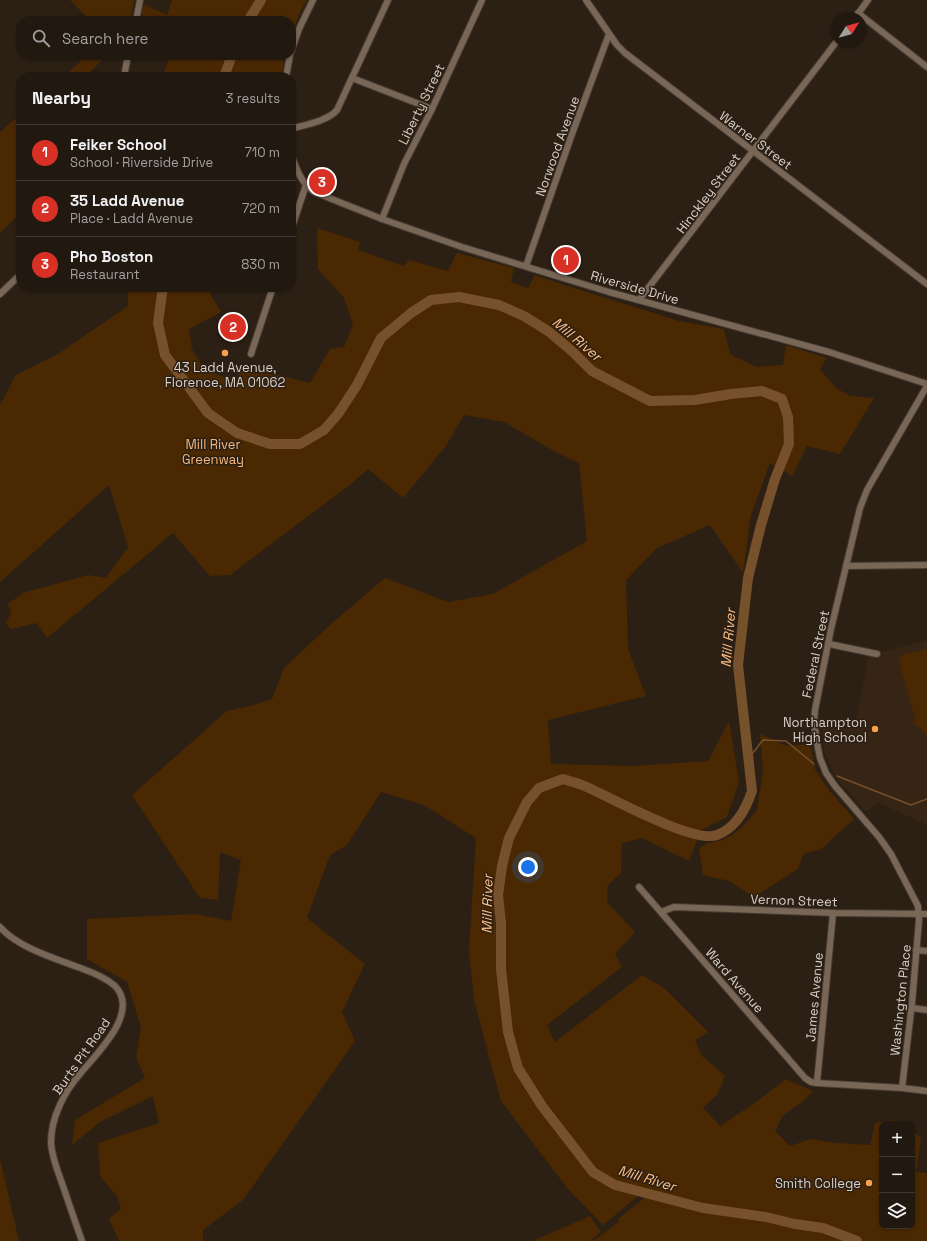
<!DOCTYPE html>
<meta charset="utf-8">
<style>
body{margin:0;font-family:"Space Grotesk",sans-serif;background:#2d251e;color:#f1f3f6}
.controls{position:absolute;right:12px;bottom:12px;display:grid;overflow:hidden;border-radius:8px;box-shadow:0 1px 3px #0004}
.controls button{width:36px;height:36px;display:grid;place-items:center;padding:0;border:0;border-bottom:1px solid #3e3730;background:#211810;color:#f1f3f6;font:20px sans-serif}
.compass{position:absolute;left:831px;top:12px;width:36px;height:36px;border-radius:50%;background:#211810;box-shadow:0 1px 3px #0004;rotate:53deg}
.you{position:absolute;left:528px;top:867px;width:14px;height:14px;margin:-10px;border:3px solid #fff;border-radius:50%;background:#1a73e8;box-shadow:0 0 0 6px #1a73e833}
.badge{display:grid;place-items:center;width:26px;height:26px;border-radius:50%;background:#d93025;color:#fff;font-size:13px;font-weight:700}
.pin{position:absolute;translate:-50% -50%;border:2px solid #fff;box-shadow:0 1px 4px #0006}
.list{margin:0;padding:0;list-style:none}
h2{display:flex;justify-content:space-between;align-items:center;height:52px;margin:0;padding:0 16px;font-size:17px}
h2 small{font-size:13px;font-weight:400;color:#a2a09f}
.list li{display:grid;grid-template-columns:26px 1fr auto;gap:12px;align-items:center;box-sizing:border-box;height:56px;padding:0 16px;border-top:1px solid #3e3730}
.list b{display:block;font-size:15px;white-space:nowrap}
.list p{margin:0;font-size:13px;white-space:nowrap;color:#a2a09f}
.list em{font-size:13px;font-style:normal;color:#a2a09f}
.icon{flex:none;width:22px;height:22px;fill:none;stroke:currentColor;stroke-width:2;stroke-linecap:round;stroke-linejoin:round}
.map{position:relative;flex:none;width:927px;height:1241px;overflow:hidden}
.search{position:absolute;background:#211810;box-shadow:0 1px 3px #0004;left:16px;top:16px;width:280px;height:44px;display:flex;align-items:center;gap:10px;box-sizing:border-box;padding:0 14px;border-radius:16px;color:#a2a09f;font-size:15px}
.panel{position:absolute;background:#211810;box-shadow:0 1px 3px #0004;left:16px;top:72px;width:280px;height:220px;border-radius:16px}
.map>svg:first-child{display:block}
</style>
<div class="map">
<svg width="927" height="1241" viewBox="0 0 927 1241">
<rect width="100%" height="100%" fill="#2c2015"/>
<path fill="#362415" d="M927,640V825L879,803L866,811L838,780L831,768L825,753L822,734V723L856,719L869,656L833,648L834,644L878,653Z"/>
<g fill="#4a2802">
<path d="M70,0H134L130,21H91Z"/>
<path d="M172,0H307L300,12L291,36V21H145L142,20L143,4L167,15Z"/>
<path d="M88,55H107L85,77H63Z"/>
<path d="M171,55H284L282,77L256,74L255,77H162Z"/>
<path d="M21,114V212L0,233V132Z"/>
<path d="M317,228L360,242L358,250L404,266L409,260L448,271L457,253L514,268L511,282L528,288L535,275L555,282L679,321L724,329L730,354L756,367L783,365L786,345L826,358L820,370L836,388L850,396L874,398L840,454L807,446L792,476L770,463L751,515L743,573L710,525L657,548L626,580L628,649L646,696L548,720L551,764L635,766L708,761L729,721L739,782L727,817L701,830L689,861L642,838L622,843L621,873L608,885L607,902L635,932L615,954L622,967L547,1025L555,1042L642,975L664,988L708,1032L695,1040L702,1056L725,1076L717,1095L703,1108L720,1126L756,1102L786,1079L813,1091L805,1100L783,1115L775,1131L790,1146L811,1139L836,1143L870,1145L875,1123L895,1120L900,1124H882V1226H912V1131L921,1137L916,1172L927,1173V1241H593L620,1221L617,1220L650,1193L643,1192L603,1225L568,1189L501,1101L474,1000L469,951L476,838L424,805L381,792L347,845L330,855L307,918L365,964L342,1012L355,1041L243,1200L203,1230V1241H119L109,1219L121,1209L117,1196L100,1176L98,1143L159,1123L153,1096L100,1122L72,1145L75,1120L145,1078L136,1057L141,1027L127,982L87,959V919L195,914L231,921L241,860L220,852L218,900L200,898L132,795L227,711L254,705L272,699L284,668L331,624L385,578L448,602L493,594L587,541L579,463L554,451L504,422L464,415L446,446L403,498L368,469L351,484L230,575L210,576L173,533L47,638L37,623L11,629L6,623L11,613L8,604L23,593L88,575L106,578L128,547L109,485L0,582V405L16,375L58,354L128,306V287H204L209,292L221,312L189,329L192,349L205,370L235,381L244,366L252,371L283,376L310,383L330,349L344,347L353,325L344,298L318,269Z"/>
<path d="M927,649V737L924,732L911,721H916L899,662L902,655Z"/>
<path d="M760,734L786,746L810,744L815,769L828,789L854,819L820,850L804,853L798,869L754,897L729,881L703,875L699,848L708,843L722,840L732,835L743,826L757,810L763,771Z"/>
<path d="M0,1159L19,1241H0Z"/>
<path d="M590,1216L601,1232L590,1241H533Z"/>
</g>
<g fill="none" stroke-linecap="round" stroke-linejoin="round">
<g stroke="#77502c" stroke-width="1.5">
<path d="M749,758L763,740L786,741L814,764"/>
<path d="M837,776L911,805L927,799"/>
</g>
<g stroke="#77502c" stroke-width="10">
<path d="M248,21L261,0"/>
<path d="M224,77L232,55"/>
<path d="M163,287L158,323L165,355L208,413L237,433L270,444H300L324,430L338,414L357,385L381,338L411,313L431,300L459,297L499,305L524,316L548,331L573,352L592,371L650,401L695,400L731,394L762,391L782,399L788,417L789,444L775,479L761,525L748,578L738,665L752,791C746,809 736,828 717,835C695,844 613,799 589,788C581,784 572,782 563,779L539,788L527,802L509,838L502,866L498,895L501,923V969L508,1032L518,1068L542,1106L593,1172L615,1185L703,1208L766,1217L795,1224L823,1228L857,1241"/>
</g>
<g stroke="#483c32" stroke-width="8">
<g id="minor">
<path d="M586,0L617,45L625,53L927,284"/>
<path d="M858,13L927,67"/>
<path d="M855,18L868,0"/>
<path d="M136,21L140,0"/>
<path d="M291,52L299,29L313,0"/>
<path d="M124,77L128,55"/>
<path d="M286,77L290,55"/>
<path d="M352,78L432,109"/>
<path d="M291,129C304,125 328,121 337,110L388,0"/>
<path d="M291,154C296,168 301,183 314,192L382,219L462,247L609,292L829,352L927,384"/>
<path d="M382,219L404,164L432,109L482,0"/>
<path d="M291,230L306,185"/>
<path d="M526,266L572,134L609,34"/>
<path d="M0,294L21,274"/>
<path d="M639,300L837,41"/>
<path d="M251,354L273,287"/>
<path d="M846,566L927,565"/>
<path d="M829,644L877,654"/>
<path d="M639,887L805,1078L811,1082L817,1083L902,1088L927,1091"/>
<path d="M661,912L674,907L836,913L927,914"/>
<path d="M0,927C18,948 57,959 83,969C94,973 106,978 115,986C141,1013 95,1055 80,1074C71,1084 64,1095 59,1107C54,1118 51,1131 51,1143C52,1159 59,1174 64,1189C70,1207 76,1224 82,1241"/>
<path d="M916,950L927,951"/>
<path d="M912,1008L927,1010"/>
<path d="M817,1083L833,913"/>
<path d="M902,1088L912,1003L919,920L918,906L891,854L879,837L835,786L826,773L820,758L818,748L814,723L815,710L831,629L860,508L867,490L927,386"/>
</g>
</g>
<use href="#minor" stroke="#786657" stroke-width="6"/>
</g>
<g fill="#f8a14a" stroke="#2c2015" stroke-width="1.5">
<circle cx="225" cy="353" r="4"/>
<circle cx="875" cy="729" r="4"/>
<circle cx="869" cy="1183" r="4"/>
</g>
<g text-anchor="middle" stroke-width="3" stroke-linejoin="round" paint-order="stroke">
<g font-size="13" fill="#d8cfc8" stroke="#2c2015">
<text transform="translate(421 104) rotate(-64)" y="5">Liberty Street</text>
<text transform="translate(756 140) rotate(37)" y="5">Warner Street</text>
<text transform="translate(557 146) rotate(-70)" y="5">Norwood Avenue</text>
<text transform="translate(708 193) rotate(-53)" y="5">Hinckley Street</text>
<text transform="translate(635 287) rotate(16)" y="5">Riverside Drive</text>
<text transform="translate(815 654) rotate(-78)" y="5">Federal Street</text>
<text transform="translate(794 900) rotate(2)" y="5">Vernon Street</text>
<text transform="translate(735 980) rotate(49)" y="5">Ward Avenue</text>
<text transform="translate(814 997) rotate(-85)" y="5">James Avenue</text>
<text transform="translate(900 1000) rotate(-84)" y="5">Washington Place</text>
<text transform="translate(81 1056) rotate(-55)" y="5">Burts Pit Road</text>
</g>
<g font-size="13" fill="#d8cfc8" stroke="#2c2015" text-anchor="end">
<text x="225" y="372" text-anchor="middle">43 Ladd Avenue,<tspan x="225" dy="15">Florence, MA 01062</tspan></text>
<text x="867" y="727">Northampton<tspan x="867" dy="15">High School</tspan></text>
<text x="861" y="1188">Smith College</text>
</g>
<g font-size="13" fill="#f6b77e" stroke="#2c2015">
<text x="213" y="449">Mill River<tspan x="213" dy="15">Greenway</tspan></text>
</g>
<g font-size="14" font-style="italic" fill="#febe85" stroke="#2c2015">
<text transform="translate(577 339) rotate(40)" y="5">Mill River</text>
<text transform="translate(728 638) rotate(-85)" y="5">Mill River</text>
<text transform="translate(487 904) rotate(-89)" y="5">Mill River</text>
<text transform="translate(647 1178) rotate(17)" y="5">Mill River</text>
</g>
</g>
</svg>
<div class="controls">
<button>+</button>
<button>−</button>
<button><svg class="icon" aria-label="layers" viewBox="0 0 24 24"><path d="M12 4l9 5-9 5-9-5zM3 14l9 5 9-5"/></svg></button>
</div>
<svg class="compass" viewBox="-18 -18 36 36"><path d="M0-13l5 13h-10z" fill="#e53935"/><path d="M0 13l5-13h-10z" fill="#a2a09f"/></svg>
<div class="you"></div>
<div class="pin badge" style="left:566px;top:260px">1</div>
<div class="pin badge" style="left:233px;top:327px">2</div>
<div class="pin badge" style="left:322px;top:182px">3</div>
<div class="search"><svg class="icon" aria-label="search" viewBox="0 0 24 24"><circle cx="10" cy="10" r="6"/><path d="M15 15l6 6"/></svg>Search here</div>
<section class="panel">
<h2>Nearby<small>3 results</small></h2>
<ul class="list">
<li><span class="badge">1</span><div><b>Feiker School</b><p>School · Riverside Drive</p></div><em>710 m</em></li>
<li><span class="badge">2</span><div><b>35 Ladd Avenue</b><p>Place · Ladd Avenue</p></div><em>720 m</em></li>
<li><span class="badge">3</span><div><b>Pho Boston</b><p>Restaurant</p></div><em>830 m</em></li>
</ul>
</section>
</div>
